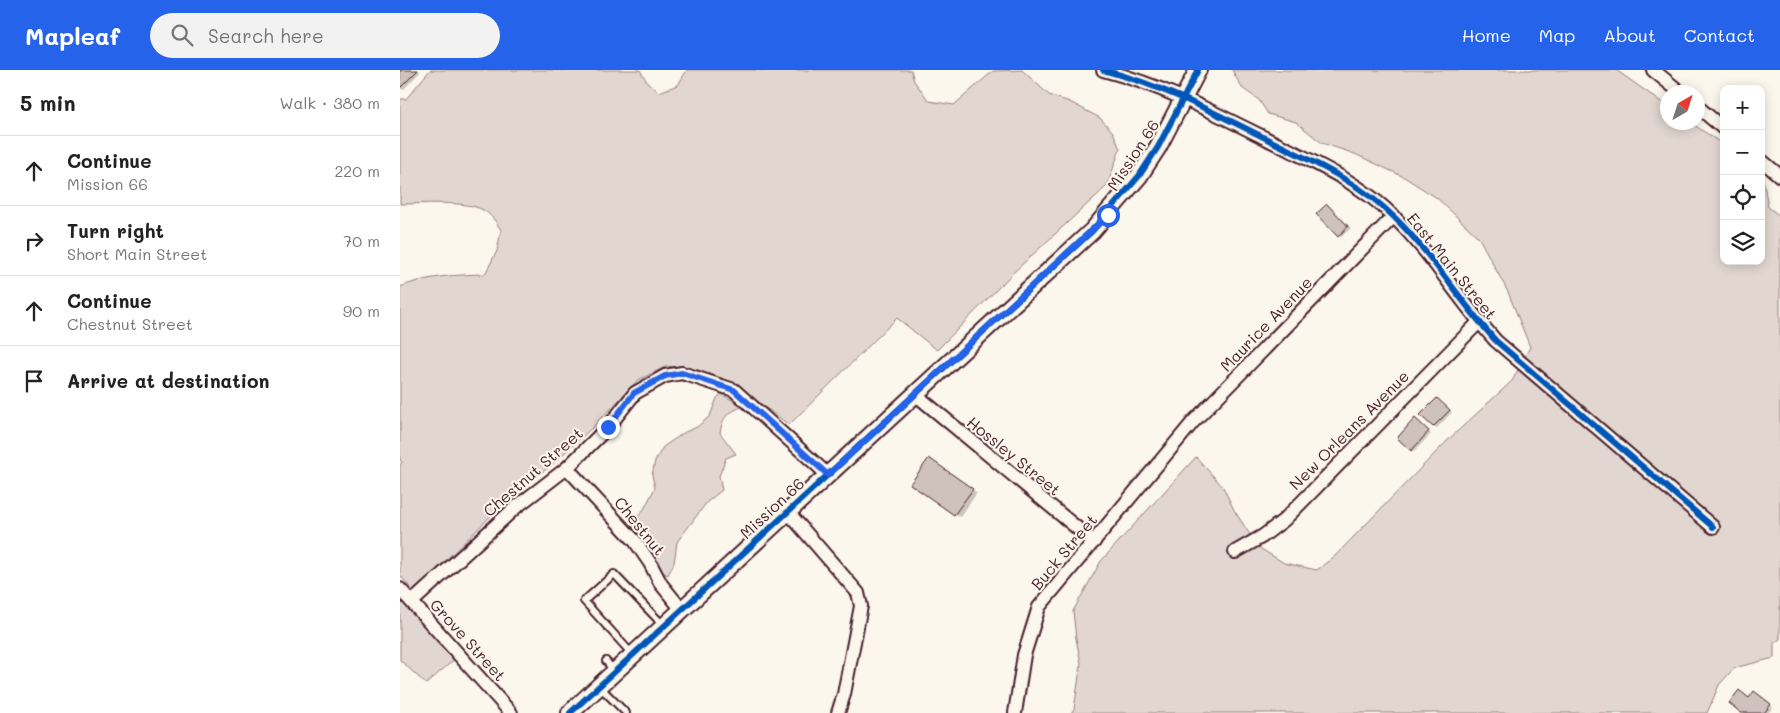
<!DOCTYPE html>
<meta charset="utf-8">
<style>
body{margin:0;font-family:Mali,sans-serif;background:#f2f2f2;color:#222}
.controls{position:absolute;right:15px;top:15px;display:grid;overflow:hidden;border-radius:10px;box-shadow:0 2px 12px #0003}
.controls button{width:45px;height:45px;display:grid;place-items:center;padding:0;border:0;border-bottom:1px solid #e0e0e0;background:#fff;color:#222;font:25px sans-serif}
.compass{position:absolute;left:1260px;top:15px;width:45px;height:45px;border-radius:50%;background:#fff;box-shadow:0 2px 12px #0003;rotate:39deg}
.stop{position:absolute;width:15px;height:15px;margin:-11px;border:4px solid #2563eb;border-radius:50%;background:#fff}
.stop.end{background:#2563eb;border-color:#fff;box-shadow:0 1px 5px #0008}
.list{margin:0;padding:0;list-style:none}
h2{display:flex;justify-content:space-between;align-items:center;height:65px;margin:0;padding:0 20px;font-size:21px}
h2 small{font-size:16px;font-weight:400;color:#767676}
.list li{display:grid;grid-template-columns:32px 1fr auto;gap:15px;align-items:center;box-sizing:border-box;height:70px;padding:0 20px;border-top:1px solid #e0e0e0}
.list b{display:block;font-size:19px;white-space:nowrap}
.list p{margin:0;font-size:16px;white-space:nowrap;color:#767676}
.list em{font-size:16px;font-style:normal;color:#767676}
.icon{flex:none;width:28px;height:28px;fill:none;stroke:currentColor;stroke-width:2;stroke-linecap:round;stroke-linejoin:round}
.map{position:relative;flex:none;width:1380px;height:643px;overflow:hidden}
header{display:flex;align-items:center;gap:30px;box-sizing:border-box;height:70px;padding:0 25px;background:#2563eb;color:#fff}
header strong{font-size:24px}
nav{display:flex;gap:28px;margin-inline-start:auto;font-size:18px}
.search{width:350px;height:45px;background:#f2f2f2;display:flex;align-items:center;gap:12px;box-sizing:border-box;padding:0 18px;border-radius:28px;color:#767676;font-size:19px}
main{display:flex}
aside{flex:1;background:#fff}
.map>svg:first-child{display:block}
</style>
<header>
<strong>Mapleaf</strong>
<div class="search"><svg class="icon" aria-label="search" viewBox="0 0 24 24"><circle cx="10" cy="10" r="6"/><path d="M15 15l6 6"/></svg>Search here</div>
<nav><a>Home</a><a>Map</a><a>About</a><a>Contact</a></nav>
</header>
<main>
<aside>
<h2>5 min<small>Walk · 380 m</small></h2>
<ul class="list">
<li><svg class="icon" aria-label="ahead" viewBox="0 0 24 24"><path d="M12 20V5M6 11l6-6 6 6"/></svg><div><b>Continue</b><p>Mission 66</p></div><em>220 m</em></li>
<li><svg class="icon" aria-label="right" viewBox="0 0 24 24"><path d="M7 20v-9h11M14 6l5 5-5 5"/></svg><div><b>Turn right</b><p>Short Main Street</p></div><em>70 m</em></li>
<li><svg class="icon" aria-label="ahead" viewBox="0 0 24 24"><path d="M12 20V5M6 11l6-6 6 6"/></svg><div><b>Continue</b><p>Chestnut Street</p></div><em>90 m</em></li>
<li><svg class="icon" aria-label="arrive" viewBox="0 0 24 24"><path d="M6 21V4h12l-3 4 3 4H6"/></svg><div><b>Arrive at destination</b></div></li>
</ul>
</aside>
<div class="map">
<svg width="1380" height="643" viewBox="0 0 1380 643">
<rect width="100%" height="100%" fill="#fbf7ec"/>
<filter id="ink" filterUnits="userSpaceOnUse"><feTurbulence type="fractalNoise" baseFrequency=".02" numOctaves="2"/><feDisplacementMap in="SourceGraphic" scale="10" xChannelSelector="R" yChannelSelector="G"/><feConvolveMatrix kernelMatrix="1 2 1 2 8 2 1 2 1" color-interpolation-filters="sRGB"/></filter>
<g filter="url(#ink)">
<g fill="#e2d7d0" stroke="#967b7e">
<path d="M30,0H240L247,12L259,22L278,15L287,0H511L514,11L529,31L554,35L593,1L622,0L649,25L670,32L700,48L713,62L720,79L707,116L615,201L537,280L497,248L389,355L345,322L331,313L299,300L267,296L238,310L194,356L148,398L119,418L14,522L0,505V395L2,392L0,390V217C27,206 56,205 85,204L97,181L101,160C96,152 92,145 83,140C65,130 21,134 0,134V29H6Z"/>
<path d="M832,0H1216L1267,36L1268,52L1291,53L1324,75V191H1361L1362,102L1368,137L1380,146V569L1374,573V588L1334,598L1319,615L1307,643H671L674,639L681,593L676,569L673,541L701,491L796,387L823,417L834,440L858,477L884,493L917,500L935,486L1048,370L1112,311L1130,277L1108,222L1079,168L1037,128L1004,107L955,84L922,73L896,52L868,44L859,30L842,18Z"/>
<path d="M321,324L343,336C327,344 323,345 320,363L336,384L326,388L319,406L322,420L307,432L277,472L274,493L268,505L259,500L244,474L230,456L244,439L255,418L252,405L255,391L263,377L285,362L297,357L310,346L317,328Z"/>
<path d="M0,528L56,588L26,614L0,590Z"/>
</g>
<g fill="#0003">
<path d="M0,0H19L20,2L3,20L0,18Z"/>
<path d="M927,135L951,158L941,167L938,166Z"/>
<path d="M1040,331L1052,342L1037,358L1034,356Z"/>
<path d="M1019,352L1031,364L1014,381L1011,380Z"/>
<path d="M534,392L577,423L560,447L512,413Z"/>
<path d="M1357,624L1373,637L1368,643H1343L1350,629Z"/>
</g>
<g fill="#cfc2bc" stroke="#4a1f2b">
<path d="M0,0H18L0,18Z"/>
<path d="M927,134L948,156L938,167L916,144Z"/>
<path d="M1037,328L1050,340L1033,357L1020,345Z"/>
<path d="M1015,348L1029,361L1011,381L997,368Z"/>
<path d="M529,388L573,419L554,445L510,414Z"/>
<path d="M1339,620L1349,628L1354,621L1371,634L1364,643H1341L1329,633Z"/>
</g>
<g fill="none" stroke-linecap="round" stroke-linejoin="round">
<g stroke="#4a1f2b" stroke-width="10">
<g id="service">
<path d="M232,584L184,531L214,504L263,555"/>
<path d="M206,591L214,601"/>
<path d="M200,617L226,643"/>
</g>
</g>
<g stroke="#4a1f2b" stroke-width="16">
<g id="minor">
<path d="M703,0C761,15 813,42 867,69C911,91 960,112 995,148C1033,185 1060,232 1096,271L1313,457"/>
<path d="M1253,0L1280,22"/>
<path d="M1298,37L1324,59"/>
<path d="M1361,90L1380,106"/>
<path d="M515,324L694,472"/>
<path d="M167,398L235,471L250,493L261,514L282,540"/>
<path d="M388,442L458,523L461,536L444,624L438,643"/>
<path d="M835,482L863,466L884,450L1079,252"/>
<path d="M0,519L111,643"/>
<path d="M12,532L115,438L167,398L208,357L235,323L265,306L282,303L334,320L428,405"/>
<path d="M615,643L624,585L639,537L793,352L994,146"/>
</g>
</g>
<g stroke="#4a1f2b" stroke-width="20">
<path id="tertiary" d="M170,643L692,161L739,106L758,77L798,0"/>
</g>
<use href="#service" stroke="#fbf7ec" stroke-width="6"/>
<use href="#minor" stroke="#fbf7ec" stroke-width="12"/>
<use href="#tertiary" stroke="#fbf7ec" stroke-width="16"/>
<g stroke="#fbf7ec" stroke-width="9">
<g id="cycleway">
<path d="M703,0C761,15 813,42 867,69C911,91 960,112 995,148C1033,185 1060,232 1096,271L1313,457"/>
<path d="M170,643L692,161L739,106L758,77L798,0"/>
</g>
</g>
<use href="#cycleway" stroke="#0057b8" stroke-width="6"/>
</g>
</g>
<g fill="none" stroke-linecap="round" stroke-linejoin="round" filter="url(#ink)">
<path stroke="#2563eb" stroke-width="6" d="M208,357L234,323L265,306L282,303L334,320L428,405L708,145"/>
</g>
<g text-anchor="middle" stroke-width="4" stroke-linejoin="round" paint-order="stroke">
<g font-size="16" fill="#4a1f2b" stroke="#fbf7ec">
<text transform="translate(733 85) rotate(-57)" y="6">Mission 66</text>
<text transform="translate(1052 196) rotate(51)" y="6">East Main Street</text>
<text transform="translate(866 254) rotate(-46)" y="6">Maurice Avenue</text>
<text transform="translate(949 360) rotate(-45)" y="6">New Orleans Avenue</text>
<text transform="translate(614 386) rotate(39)" y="6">Hossley Street</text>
<text transform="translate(133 402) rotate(-41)" y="6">Chestnut Street</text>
<text transform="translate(372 438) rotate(-43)" y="6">Mission 66</text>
<text transform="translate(240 456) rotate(51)" y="6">Chestnut</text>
<text transform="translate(664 482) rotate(-50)" y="6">Buck Street</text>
<text transform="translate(68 570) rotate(48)" y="6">Grove Street</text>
</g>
</g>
</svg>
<div class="controls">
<button>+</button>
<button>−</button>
<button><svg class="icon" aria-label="locate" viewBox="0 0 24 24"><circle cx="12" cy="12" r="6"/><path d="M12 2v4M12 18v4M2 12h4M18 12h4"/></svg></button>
<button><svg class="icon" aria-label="layers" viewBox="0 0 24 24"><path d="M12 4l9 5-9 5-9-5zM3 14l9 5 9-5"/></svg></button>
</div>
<svg class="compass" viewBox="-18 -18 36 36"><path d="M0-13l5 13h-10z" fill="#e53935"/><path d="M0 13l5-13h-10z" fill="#767676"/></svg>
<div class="stop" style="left:708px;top:145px"></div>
<div class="stop end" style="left:208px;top:357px"></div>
</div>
</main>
